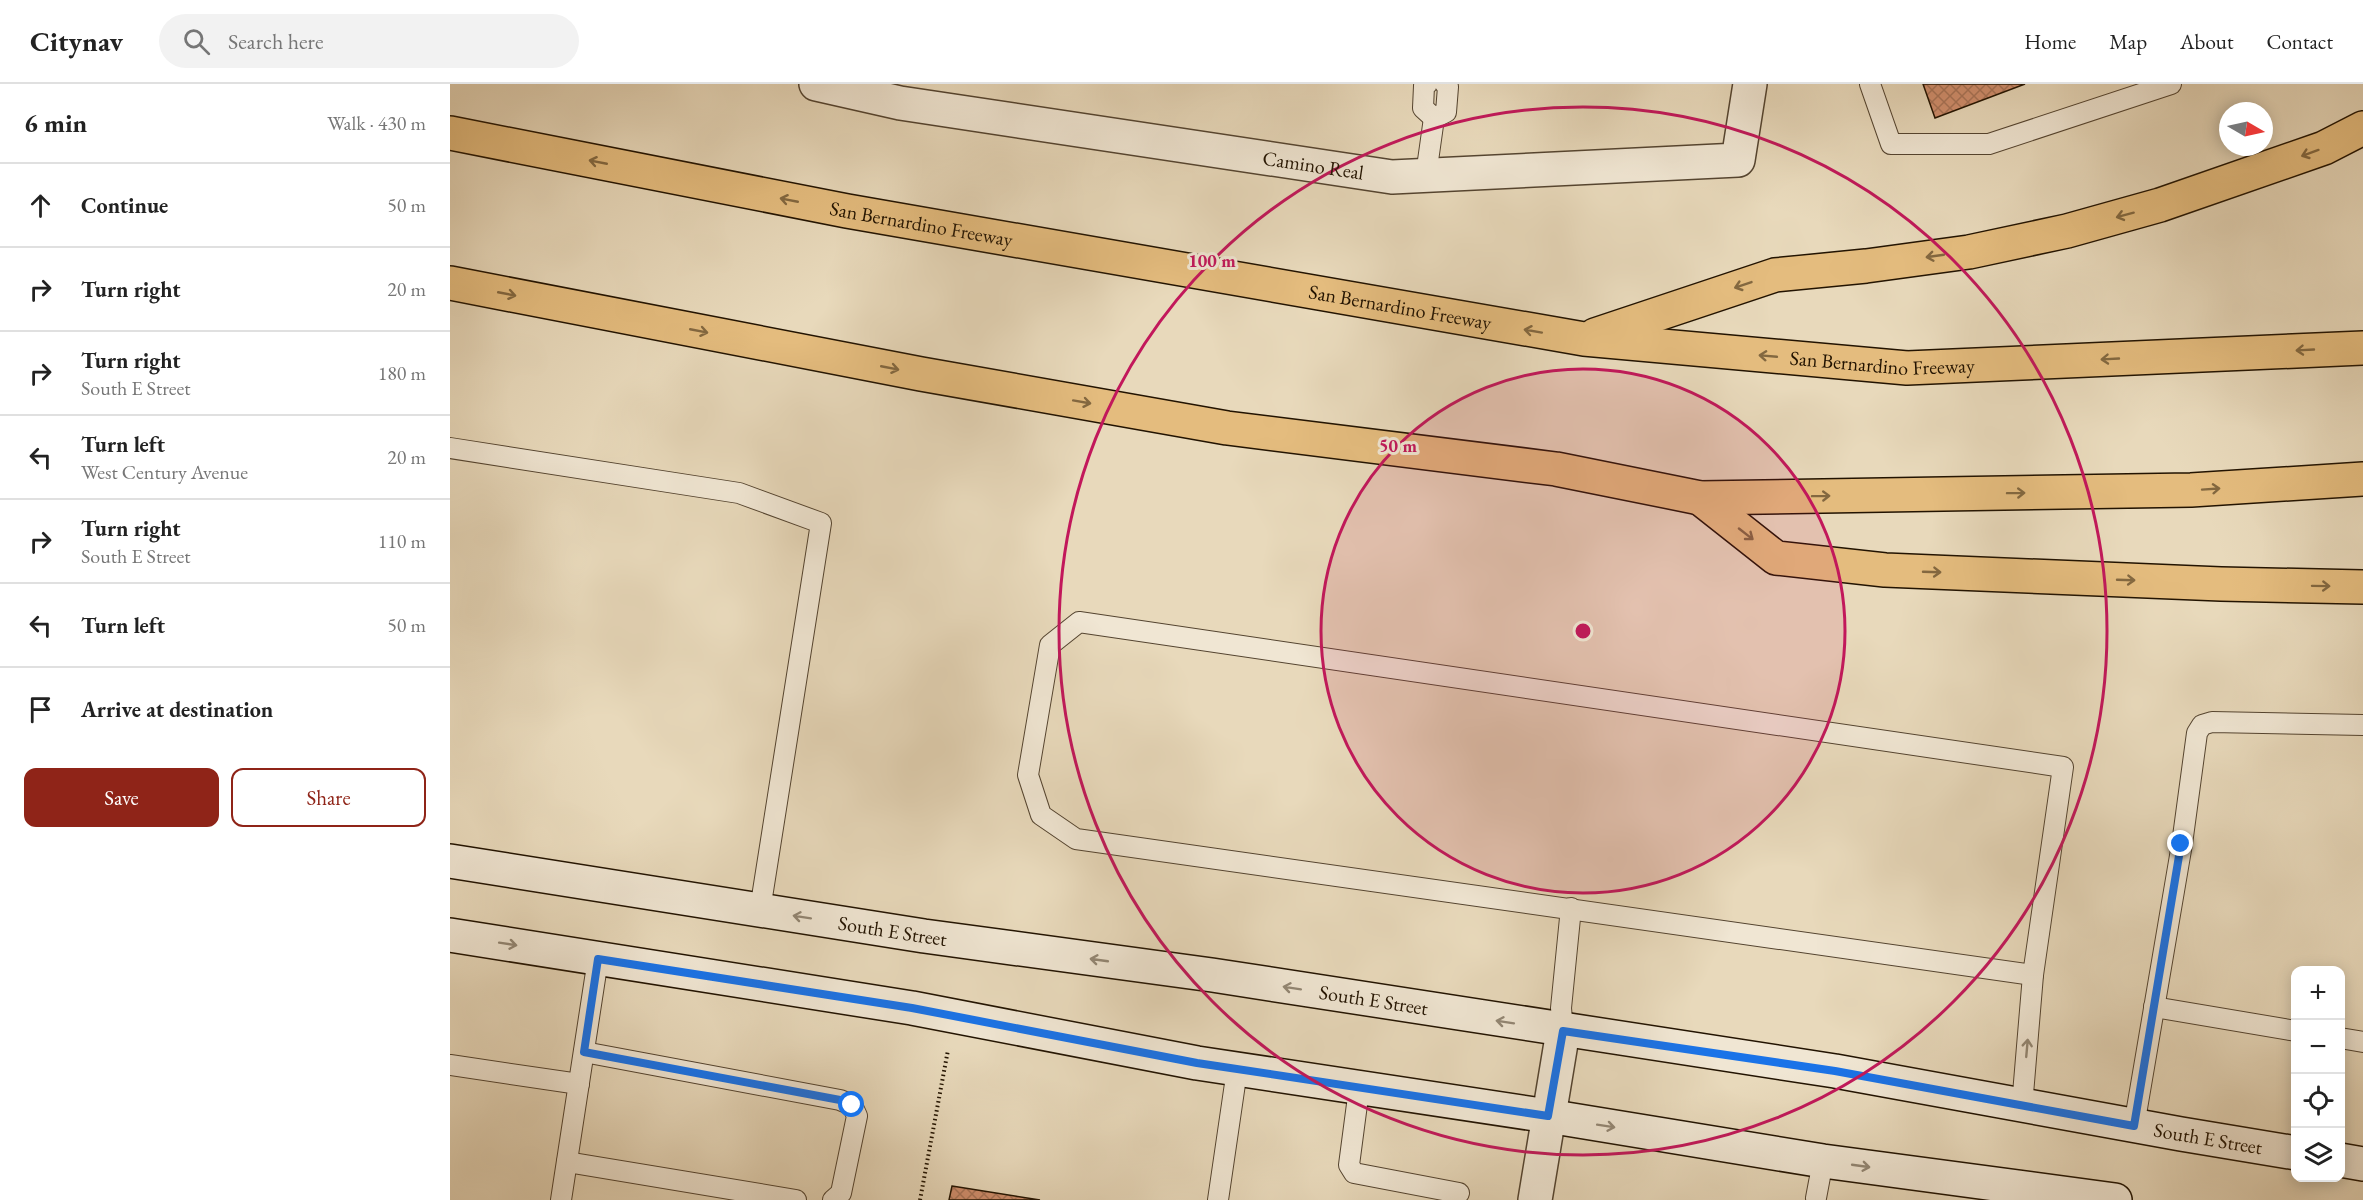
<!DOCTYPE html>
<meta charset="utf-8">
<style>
body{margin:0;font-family:"EB Garamond",serif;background:#f2f2f2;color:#222}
.controls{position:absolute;right:18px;bottom:18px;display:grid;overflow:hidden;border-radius:12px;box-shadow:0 3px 15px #0003}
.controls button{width:54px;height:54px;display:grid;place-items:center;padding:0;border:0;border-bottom:2px solid #e0e0e0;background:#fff;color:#222;font:30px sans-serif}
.compass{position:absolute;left:1769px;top:18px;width:54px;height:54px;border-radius:50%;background:#fff;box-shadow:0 3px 15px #0003;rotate:99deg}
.stop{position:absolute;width:18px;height:18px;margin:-14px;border:4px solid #1a73e8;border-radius:50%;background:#fff}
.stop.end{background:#1a73e8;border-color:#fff;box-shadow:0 2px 6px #0008}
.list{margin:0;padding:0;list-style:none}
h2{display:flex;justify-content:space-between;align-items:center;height:78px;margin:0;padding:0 24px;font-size:26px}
h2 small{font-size:20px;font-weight:400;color:#767676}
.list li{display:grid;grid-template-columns:39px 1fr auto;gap:18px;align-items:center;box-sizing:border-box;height:84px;padding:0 24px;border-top:2px solid #e0e0e0}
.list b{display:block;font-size:22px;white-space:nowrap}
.list p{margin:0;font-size:20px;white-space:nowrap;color:#767676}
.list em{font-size:20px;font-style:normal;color:#767676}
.actions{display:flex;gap:12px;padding:18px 24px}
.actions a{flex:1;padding:14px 0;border:2px solid #8f2418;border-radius:12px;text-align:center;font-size:21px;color:#8f2418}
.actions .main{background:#8f2418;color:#fff}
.icon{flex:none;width:33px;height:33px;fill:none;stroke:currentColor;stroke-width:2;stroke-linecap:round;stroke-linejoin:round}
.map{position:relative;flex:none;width:1913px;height:1116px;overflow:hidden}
header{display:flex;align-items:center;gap:36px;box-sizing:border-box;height:84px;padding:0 30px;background:#fff;border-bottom:2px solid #e0e0e0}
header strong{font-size:28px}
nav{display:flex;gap:33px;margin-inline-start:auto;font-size:21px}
.search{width:420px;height:54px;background:#f2f2f2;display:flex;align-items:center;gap:15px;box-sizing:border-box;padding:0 21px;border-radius:33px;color:#767676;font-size:22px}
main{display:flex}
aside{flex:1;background:#fff}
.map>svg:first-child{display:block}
</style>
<header>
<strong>Citynav</strong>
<div class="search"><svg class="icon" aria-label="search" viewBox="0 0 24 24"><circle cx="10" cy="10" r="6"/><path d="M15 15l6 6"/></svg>Search here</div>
<nav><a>Home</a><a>Map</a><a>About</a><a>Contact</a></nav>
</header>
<main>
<aside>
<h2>6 min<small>Walk · 430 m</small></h2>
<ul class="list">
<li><svg class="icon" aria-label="ahead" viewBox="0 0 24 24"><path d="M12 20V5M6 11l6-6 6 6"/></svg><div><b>Continue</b></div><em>50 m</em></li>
<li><svg class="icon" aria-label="right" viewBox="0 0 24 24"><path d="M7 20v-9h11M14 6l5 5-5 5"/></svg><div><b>Turn right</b></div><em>20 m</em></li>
<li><svg class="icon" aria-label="right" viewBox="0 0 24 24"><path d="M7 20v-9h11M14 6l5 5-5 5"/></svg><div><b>Turn right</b><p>South E Street</p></div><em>180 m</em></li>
<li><svg class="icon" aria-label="left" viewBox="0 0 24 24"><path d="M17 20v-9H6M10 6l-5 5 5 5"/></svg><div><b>Turn left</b><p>West Century Avenue</p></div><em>20 m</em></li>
<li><svg class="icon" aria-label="right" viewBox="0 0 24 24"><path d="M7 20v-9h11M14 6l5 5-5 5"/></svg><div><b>Turn right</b><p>South E Street</p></div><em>110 m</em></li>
<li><svg class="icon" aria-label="left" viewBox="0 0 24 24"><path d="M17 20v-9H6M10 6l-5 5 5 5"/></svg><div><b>Turn left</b></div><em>50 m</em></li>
<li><svg class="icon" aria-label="arrive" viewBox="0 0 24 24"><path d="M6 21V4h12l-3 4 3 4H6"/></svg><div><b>Arrive at destination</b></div></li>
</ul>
<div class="actions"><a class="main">Save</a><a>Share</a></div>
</aside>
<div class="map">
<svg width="1913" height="1116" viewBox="0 0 1913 1116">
<defs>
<pattern id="building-cross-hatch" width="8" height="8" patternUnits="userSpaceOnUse" patternTransform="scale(1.5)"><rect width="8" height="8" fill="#d18f6e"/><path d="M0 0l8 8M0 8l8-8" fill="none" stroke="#a97458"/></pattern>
</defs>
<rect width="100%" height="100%" fill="#e8d9bb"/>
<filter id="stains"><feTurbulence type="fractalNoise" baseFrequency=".00333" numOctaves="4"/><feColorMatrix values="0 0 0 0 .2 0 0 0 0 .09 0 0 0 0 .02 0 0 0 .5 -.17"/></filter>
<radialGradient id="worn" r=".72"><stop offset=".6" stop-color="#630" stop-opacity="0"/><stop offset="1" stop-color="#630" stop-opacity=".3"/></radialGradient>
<g fill="url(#building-cross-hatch)" stroke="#221301" stroke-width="1.5">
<path d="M1473,0H1575L1485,34Z"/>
<path d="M502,1102L590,1116H499Z"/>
</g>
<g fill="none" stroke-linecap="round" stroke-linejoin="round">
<g stroke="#544430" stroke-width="22">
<g id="service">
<path d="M977,0L974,2L973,24L984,34"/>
<path d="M1420,0L1441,60H1539L1721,0"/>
<path d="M984,34L996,28L998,3L995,0"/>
<path d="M976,91L984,34"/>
<path d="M0,364L289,409L371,439L310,826"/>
<path d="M629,538L1613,683L1583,891L626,755L591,731L578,691L600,561Z"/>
<path d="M1704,923L1846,947"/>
<path d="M1113,947L1111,924L1121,824"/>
<path d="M1890,954L1913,958"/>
<path d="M134,968L390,1016L402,1021L407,1032L391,1109L383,1116"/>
<path d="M0,981L129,1000"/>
<path d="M909,1005L899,1081L904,1089L1009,1109"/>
<path d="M1572,1022L1583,891"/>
<path d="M1684,1042L1732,760L1747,649L1752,641L1762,638L1913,641"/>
<path d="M117,1078L346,1116"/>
<path d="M1366,1114L1373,1077"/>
<path d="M111,1116L148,875"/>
<path d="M768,1116L787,986"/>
</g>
</g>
<g stroke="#544430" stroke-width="36">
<g id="minor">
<path id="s1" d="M366,0L450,19L942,93L1288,76L1300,0"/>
<path d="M1085,1116L1113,947"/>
</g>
</g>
<g stroke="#221301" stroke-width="36">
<g id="secondary">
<path id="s2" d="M0,777L474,852L762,891L1385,987L1731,1050L1846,1069"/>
<path d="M0,851L462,924L747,979L1098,1032L1373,1077L1665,1116"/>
<path d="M1890,1076L1913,1080"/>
</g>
</g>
<g stroke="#221301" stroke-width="36">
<g id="motorway">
<path id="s3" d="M0,49L397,127L1134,255L1457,284L1913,264"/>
<path d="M0,199L471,290L777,344L1106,385L1250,414L1741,406L1913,395"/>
<path d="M1145,251L1325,191L1416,182L1519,168L1617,147L1710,121L1874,64L1913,44"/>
<path d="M1250,414L1326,474L1435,486L1771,500L1913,503"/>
</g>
</g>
<path stroke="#221301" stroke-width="4" stroke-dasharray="1.5 3" stroke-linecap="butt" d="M470,1116L498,966"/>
<use href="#service" stroke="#f0e6d3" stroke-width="20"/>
<use href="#minor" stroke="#f0e6d3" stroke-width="33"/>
<use href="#secondary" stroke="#f0e6d3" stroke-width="33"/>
<use href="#motorway" stroke="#e4bc7e" stroke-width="33"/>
</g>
<defs><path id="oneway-shaft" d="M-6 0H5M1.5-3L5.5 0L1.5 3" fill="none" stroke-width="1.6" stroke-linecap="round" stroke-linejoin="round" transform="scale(1.5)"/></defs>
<g stroke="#836840">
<use href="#oneway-shaft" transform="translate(1860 69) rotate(160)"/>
<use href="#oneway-shaft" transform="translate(148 78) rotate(-169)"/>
<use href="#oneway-shaft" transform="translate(339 116) rotate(-169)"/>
<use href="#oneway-shaft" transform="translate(1675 131) rotate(165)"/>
<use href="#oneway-shaft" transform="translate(1485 172) rotate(172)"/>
<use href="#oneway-shaft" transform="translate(1293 201) rotate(161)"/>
<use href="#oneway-shaft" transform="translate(57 210) rotate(11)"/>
<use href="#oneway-shaft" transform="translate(249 247) rotate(11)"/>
<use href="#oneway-shaft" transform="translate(1083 247) rotate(-170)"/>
<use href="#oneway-shaft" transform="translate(1855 266) rotate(177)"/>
<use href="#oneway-shaft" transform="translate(1318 272) rotate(-175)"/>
<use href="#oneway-shaft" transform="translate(1660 275) rotate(177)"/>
<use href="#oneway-shaft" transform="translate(440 284) rotate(11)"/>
<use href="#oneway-shaft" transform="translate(632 318) rotate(10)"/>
<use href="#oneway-shaft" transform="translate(1761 405) rotate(-4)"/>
<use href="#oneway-shaft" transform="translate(1566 409) rotate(-1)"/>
<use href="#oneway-shaft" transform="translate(1371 412) rotate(-1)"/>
<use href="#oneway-shaft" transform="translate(1296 450) rotate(38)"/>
<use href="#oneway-shaft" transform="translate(1482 488) rotate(2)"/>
<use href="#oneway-shaft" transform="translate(1676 496) rotate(2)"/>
<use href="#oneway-shaft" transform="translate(1871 502) rotate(1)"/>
</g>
<g stroke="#938774">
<use href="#oneway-shaft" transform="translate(352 833) rotate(-171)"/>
<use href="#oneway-shaft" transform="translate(58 860) rotate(9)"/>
<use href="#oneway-shaft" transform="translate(649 876) rotate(-172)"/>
<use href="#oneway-shaft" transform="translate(842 904) rotate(-171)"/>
<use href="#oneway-shaft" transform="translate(1055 938) rotate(-171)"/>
<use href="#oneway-shaft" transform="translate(1577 964) rotate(-85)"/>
<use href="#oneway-shaft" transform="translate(1156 1042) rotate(9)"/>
<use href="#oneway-shaft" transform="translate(1411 1082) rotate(8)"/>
</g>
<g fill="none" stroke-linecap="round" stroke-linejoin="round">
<path stroke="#1a73e8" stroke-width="8" d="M402,1021L390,1016L134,968L148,875L462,924L747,979L1098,1032L1113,947L1385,987L1684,1042L1731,760"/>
</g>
<circle cx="1133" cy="547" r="262" fill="#c2185b" fill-opacity=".12"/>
<g fill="none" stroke="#c2185b" stroke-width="3">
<circle cx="1133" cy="547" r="262"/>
<circle cx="1133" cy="547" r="524"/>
</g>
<g text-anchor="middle" stroke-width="6" stroke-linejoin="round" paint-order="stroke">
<g font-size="20" fill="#221301" stroke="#f0e6d3">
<text dy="7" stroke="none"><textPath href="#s1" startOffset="504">Camino Real</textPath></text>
<text dy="7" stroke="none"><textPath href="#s3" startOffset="480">San Bernardino Freeway</textPath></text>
<text dy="7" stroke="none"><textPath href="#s3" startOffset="966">San Bernardino Freeway</textPath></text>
<text dy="7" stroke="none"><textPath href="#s3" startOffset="1452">San Bernardino Freeway</textPath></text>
<text dy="7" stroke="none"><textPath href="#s2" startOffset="448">South E Street</textPath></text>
<text dy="7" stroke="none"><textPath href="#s2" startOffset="934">South E Street</textPath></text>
<text dy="7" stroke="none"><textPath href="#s2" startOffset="1780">South E Street</textPath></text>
</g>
</g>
<circle cx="1133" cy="547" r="9" fill="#c2185b" stroke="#f0e6d3" stroke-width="3"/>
<g font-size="18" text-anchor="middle" font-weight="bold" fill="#c2185b" stroke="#f0e6d3" stroke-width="6" stroke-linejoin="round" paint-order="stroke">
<text x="762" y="183">100 m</text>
<text x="948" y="368">50 m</text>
</g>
<rect width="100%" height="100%" filter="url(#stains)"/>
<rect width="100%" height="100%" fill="url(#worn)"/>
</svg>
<div class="controls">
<button>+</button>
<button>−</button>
<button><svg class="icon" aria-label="locate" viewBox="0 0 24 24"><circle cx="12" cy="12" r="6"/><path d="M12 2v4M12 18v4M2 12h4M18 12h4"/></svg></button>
<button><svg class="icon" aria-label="layers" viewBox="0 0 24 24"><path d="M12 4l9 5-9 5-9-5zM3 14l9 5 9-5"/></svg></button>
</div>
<svg class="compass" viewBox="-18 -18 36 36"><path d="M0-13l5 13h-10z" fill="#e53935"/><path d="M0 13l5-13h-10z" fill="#767676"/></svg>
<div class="stop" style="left:402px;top:1021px"></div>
<div class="stop end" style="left:1731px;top:760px"></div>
</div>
</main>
